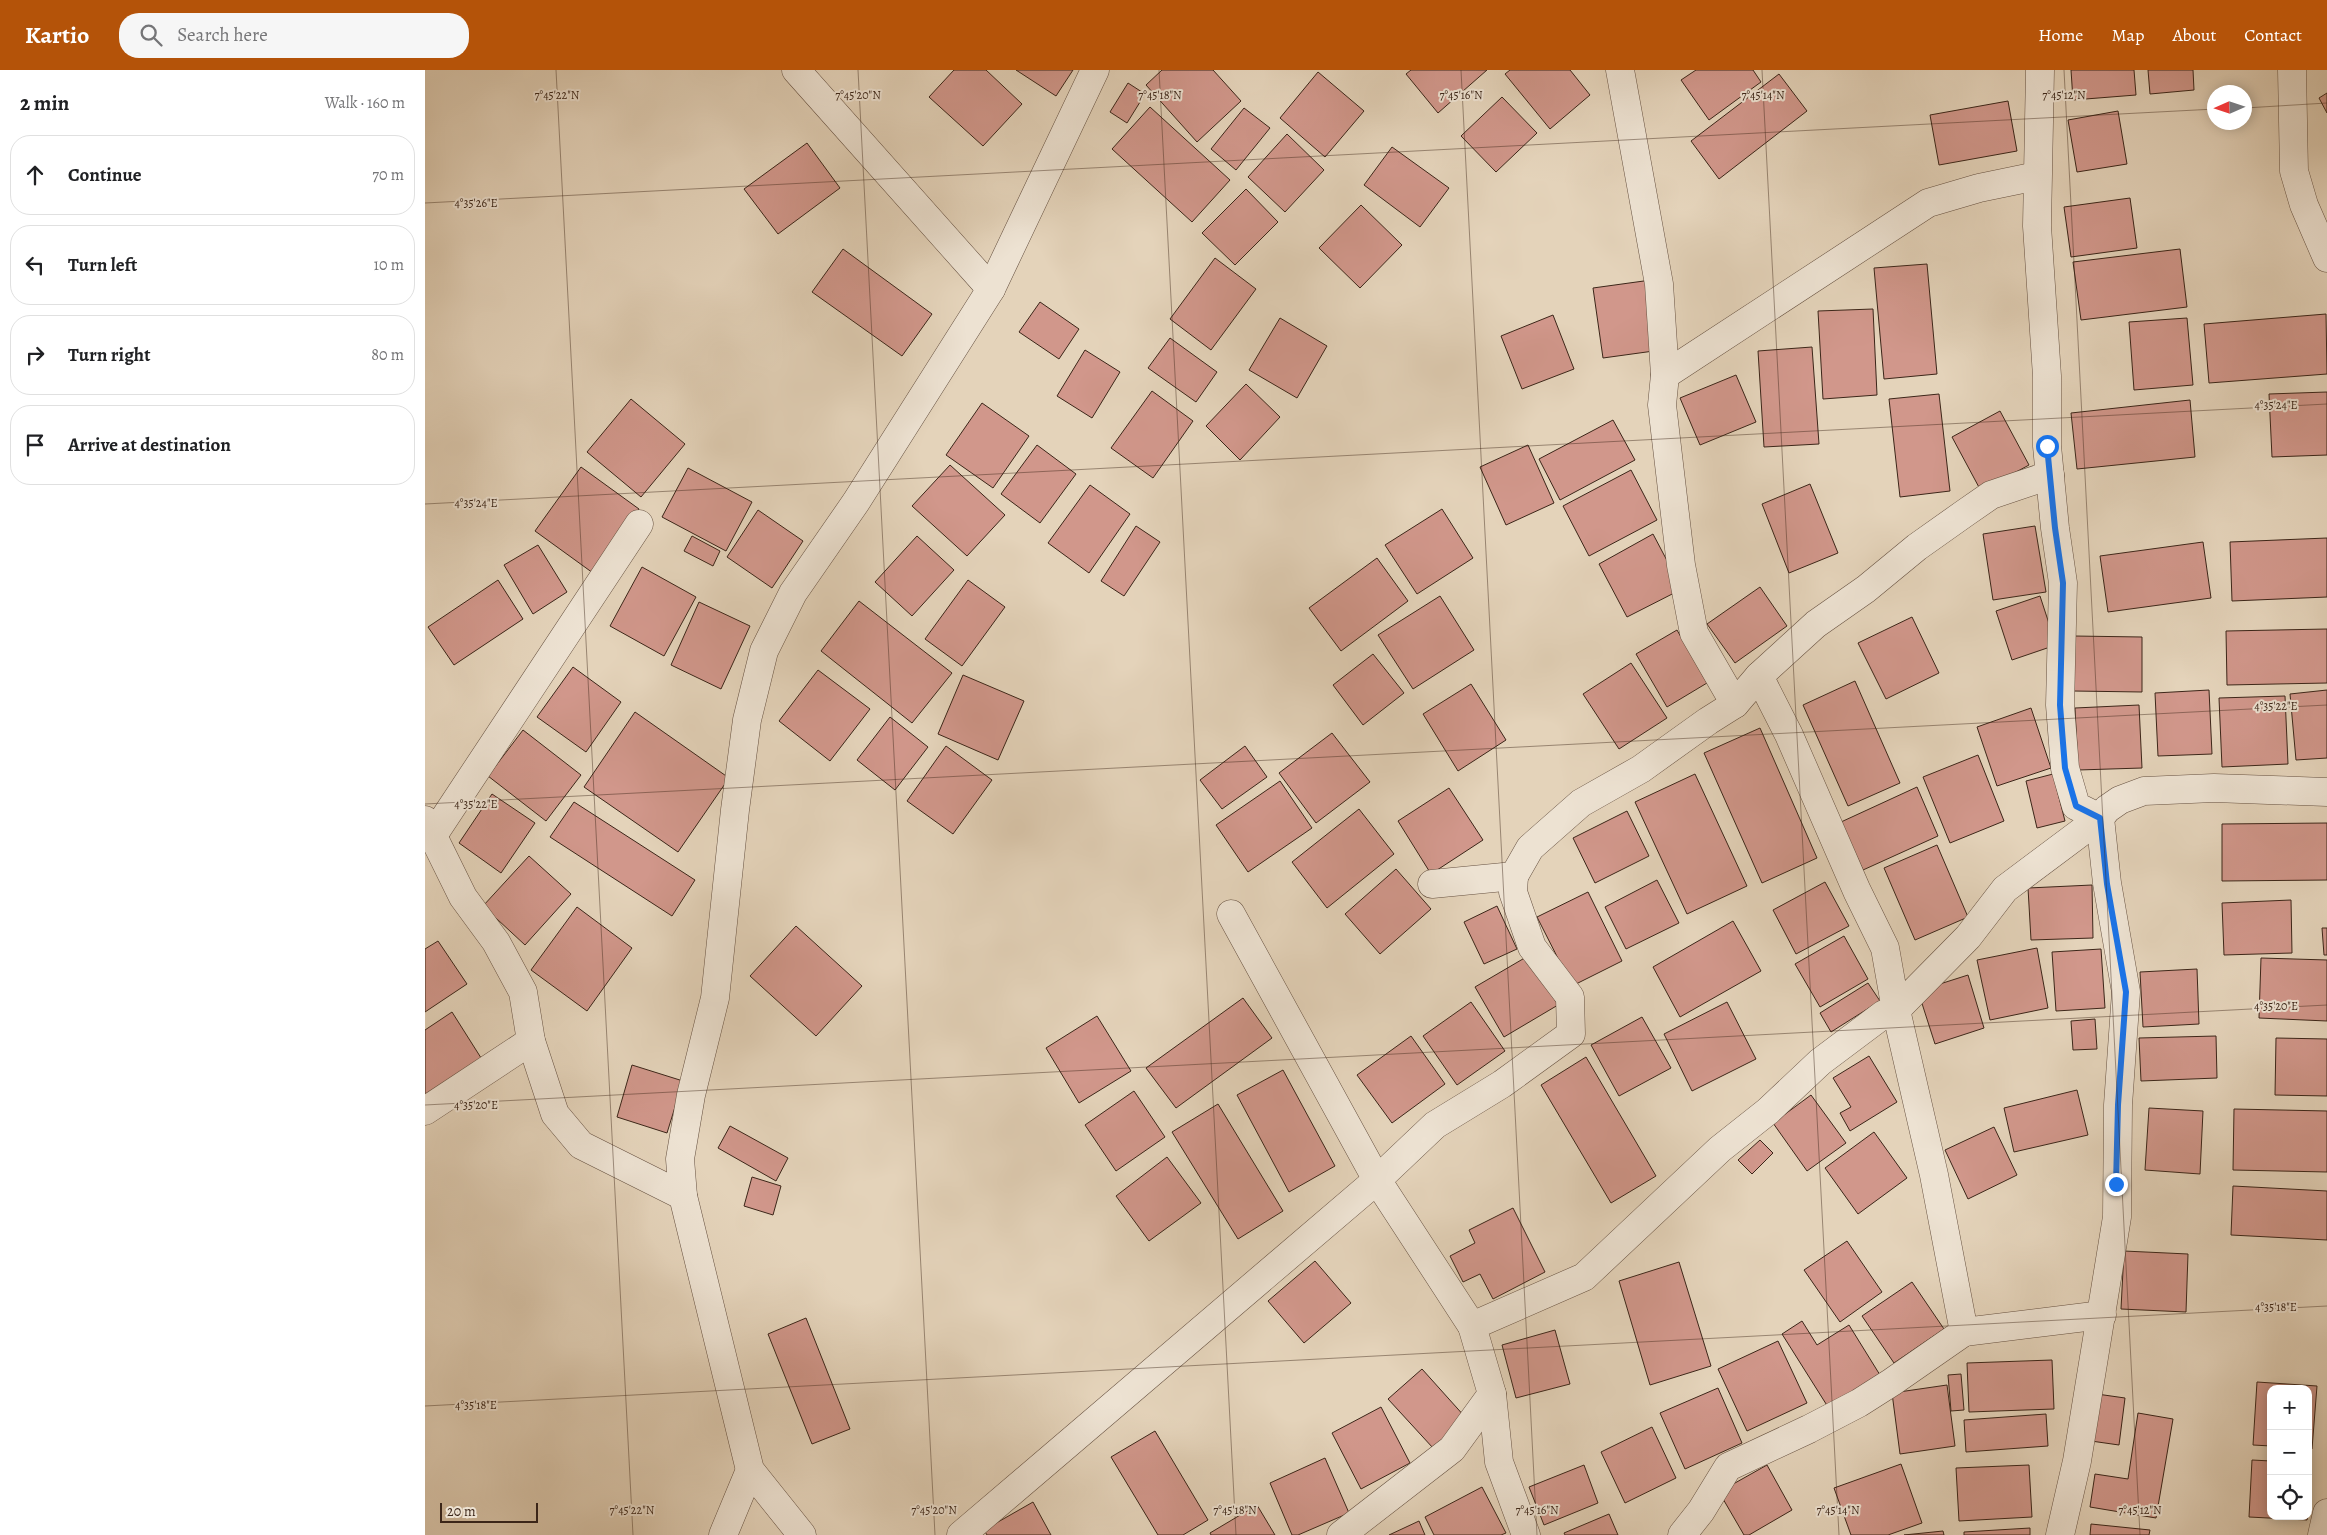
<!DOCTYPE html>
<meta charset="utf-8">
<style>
body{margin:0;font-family:Alegreya,serif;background:#f6f6f6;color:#202124}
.controls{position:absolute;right:15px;bottom:15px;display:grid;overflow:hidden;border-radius:10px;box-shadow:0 2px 12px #0003}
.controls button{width:45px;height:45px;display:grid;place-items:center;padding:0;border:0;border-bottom:1px solid #e0e0e0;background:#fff;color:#202124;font:25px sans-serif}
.compass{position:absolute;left:1782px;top:15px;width:45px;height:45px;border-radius:50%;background:#fff;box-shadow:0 2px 12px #0003;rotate:267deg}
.scale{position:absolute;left:15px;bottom:12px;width:98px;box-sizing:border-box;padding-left:5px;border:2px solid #3c2619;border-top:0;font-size:14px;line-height:18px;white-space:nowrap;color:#3c2619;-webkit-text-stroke:4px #ede2d2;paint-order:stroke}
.stop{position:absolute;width:15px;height:15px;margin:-11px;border:4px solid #1a73e8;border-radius:50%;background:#fff}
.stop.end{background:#1a73e8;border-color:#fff;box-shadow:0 1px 5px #0008}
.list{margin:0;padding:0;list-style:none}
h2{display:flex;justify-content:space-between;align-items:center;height:65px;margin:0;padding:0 20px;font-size:21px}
h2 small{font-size:16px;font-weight:400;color:#757577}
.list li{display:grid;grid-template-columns:32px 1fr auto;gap:15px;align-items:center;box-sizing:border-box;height:80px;margin:0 10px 10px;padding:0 10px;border:1px solid #e0e0e0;border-radius:20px}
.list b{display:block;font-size:19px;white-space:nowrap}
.list em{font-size:16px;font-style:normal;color:#757577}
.icon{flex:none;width:28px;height:28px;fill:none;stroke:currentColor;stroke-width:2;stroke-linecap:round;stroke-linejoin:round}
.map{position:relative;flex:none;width:1902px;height:1465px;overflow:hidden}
header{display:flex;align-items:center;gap:30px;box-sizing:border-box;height:70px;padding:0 25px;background:#b45309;color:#fff}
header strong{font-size:24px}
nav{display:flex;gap:28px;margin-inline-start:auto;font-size:18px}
.search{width:350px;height:45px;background:#f6f6f6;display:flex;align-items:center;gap:12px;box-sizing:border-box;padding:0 18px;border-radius:20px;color:#757577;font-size:19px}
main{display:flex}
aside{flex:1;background:#fff}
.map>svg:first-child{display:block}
</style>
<header>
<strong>Kartio</strong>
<div class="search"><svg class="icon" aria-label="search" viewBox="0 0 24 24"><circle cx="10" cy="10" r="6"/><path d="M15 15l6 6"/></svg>Search here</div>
<nav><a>Home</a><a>Map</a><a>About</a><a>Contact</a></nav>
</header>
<main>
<aside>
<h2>2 min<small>Walk · 160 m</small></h2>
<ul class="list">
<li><svg class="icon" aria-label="ahead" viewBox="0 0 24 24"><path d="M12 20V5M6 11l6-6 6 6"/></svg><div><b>Continue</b></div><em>70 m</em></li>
<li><svg class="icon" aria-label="left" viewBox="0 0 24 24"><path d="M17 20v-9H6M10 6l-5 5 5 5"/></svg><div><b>Turn left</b></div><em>10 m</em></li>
<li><svg class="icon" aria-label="right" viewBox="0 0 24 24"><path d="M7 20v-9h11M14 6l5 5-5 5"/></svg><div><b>Turn right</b></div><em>80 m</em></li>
<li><svg class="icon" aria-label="arrive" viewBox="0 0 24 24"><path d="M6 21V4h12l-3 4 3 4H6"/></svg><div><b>Arrive at destination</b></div></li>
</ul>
</aside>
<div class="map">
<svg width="1902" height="1465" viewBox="0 0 1902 1465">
<rect width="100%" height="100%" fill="#e4d3ba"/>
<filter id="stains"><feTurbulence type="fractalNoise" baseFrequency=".004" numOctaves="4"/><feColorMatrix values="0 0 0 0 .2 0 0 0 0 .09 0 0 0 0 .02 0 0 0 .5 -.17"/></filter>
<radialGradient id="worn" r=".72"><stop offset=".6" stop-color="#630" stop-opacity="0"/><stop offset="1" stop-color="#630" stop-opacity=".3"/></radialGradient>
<g fill="#d1978b" stroke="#3c2619">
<path d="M529,0H561L597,34L558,76L504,27Z"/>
<path d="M591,0H648L631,26Z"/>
<path d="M737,0H788L816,31L772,72L721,15Z"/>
<path d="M986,0H1062L1013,43L981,4Z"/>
<path d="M1085,0H1145L1165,25L1125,59L1080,4Z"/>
<path d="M1271,0H1328L1336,12L1284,50L1256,10Z"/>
<path d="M1646,0H1709L1711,25L1648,30Z"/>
<path d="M1723,0H1768L1769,20L1725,24Z"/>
<path d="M893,2L939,41L900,87L855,48Z"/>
<path d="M1354,4L1382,41L1294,109L1266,71Z"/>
<path d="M703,13L720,24L702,53L685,42Z"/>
<path d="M1902,23V43L1894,28Z"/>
<path d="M1077,27L1112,63L1071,102L1036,66Z"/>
<path d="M1583,31L1592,81L1514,95L1505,45Z"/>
<path d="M725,37L805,110L767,152L687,79Z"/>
<path d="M819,38L845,58L811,100L786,79Z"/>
<path d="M1693,41L1702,94L1652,102L1643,50Z"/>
<path d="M862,64L899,100L860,142L823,107Z"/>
<path d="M382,73L415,118L353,164L319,119Z"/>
<path d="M967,77L1024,118L995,157L939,115Z"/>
<path d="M821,119L853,152L810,195L777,163Z"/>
<path d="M1705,128L1712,178L1646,187L1639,137Z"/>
<path d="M936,135L977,175L935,218L894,178Z"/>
<path d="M418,179L507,244L477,286L387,222Z"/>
<path d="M1755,179L1762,237L1656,250L1648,192Z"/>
<path d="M790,188L831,219L786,280L745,249Z"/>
<path d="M1502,194L1512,304L1459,309L1449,198Z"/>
<path d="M1226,210L1236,280L1178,288L1168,218Z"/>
<path d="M615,232L654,259L634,289L594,262Z"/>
<path d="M1448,239L1452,325L1398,329L1393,241Z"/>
<path d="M1901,244L1902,304L1784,313L1779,254Z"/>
<path d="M1128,245L1149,299L1097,319L1076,266Z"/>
<path d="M855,248L902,276L872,328L824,300Z"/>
<path d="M1762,248L1768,315L1709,320L1704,252Z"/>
<path d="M745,268L792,302L771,332L723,298Z"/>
<path d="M1387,277L1394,374L1339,377L1333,281Z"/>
<path d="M660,280L695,302L667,348L632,326Z"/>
<path d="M1311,305L1331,352L1275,375L1255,328Z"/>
<path d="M821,314L855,347L815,390L781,356Z"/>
<path d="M727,321L768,351L728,408L686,378Z"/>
<path d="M1902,322V385L1847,387L1844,324Z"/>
<path d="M1514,324L1525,421L1475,427L1464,329Z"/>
<path d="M206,329L260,374L216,427L162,382Z"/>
<path d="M1765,330L1770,387L1652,399L1646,343Z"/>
<path d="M557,333L604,366L568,418L521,385Z"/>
<path d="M1575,341L1604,395L1556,421L1527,367Z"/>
<path d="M1188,350L1210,390L1135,430L1114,389Z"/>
<path d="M612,375L651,404L615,453L576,424Z"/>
<path d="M1103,375L1129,433L1081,455L1055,397Z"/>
<path d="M525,395L580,445L542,486L487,436Z"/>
<path d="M156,397L214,439L168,503L110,461Z"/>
<path d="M263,398L327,432L301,481L237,447Z"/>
<path d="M1206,400L1232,450L1164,486L1138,436Z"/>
<path d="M1385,414L1413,483L1364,503L1337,434Z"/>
<path d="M665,415L705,444L664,503L623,473Z"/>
<path d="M1017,439L1048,488L992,524L960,475Z"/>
<path d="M333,440L378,471L347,518L302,487Z"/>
<path d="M711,456L735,472L699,526L676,511Z"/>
<path d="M1610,456L1621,522L1568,530L1558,464Z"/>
<path d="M1228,464L1257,519L1202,547L1174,494Z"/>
<path d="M267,466L295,481L288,496L259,481Z"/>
<path d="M492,466L529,500L487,546L450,512Z"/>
<path d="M1902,468V527L1807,531L1805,472Z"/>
<path d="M1778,472L1786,528L1683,542L1675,486Z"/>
<path d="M113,475L142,522L108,544L79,495Z"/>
<path d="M952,488L983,531L916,581L884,538Z"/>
<path d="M217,497L271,527L239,586L185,556Z"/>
<path d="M73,510L98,549L29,595L3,557Z"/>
<path d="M543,510L580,537L537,596L500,569Z"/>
<path d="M1335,517L1362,556L1310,593L1282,554Z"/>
<path d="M1015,526L1049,580L988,619L953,565Z"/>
<path d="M1615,526L1631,575L1587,590L1571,541Z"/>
<path d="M434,531L527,603L487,653L396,581Z"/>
<path d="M274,532L325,556L296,619L246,595Z"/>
<path d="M1487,547L1514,603L1461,629L1433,573Z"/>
<path d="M1902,559V613L1802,615L1801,561Z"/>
<path d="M1252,560L1282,613L1242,637L1211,584Z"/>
<path d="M1649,566L1717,567V622L1648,621Z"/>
<path d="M948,584L979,623L938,655L908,615Z"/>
<path d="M1206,593L1242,648L1194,679L1158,624Z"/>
<path d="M148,597L196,632L161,682L112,647Z"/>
<path d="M393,600L445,639L405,691L354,651Z"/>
<path d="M538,605L599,631L573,690L513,664Z"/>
<path d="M1430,611L1475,713L1423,736L1378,635Z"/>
<path d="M1046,614L1081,670L1033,701L998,644Z"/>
<path d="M1784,620L1787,684L1733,686L1730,623Z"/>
<path d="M1902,620V688L1871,690L1865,624Z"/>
<path d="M1860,626L1863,694L1797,697L1794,628Z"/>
<path d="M1714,635L1717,698L1653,700L1650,638Z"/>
<path d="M1606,638L1626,698L1572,716L1552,657Z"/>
<path d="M210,642L304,708L253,782L159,717Z"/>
<path d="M465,647L503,677L470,720L432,690Z"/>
<path d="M1335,658L1392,788L1337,813L1279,683Z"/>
<path d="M98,660L156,705L121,751L63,706Z"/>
<path d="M907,663L945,712L891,753L854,703Z"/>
<path d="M521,676L567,710L528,764L482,731Z"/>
<path d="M820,676L842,707L797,739L775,710Z"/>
<path d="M1553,685L1579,751L1525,773L1498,707Z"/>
<path d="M1270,704L1322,816L1262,844L1210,732Z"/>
<path d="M1628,704L1640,751L1612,758L1601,711Z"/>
<path d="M855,711L887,758L823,802L791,755Z"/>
<path d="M1492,717L1513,766L1438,800L1416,752Z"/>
<path d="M1024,718L1058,770L1006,804L973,751Z"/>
<path d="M67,724L110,753L76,803L34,773Z"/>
<path d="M149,732L270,810L247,846L125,767Z"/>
<path d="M934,739L969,784L902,838L867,792Z"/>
<path d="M1202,741L1224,786L1170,813L1148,768Z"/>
<path d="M1902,753V810L1797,811V754Z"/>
<path d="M1512,775L1543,847L1490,870L1459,798Z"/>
<path d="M104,786L146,824L100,875L58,836Z"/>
<path d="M971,799L1006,839L955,884L920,844Z"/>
<path d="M1232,810L1254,853L1201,879L1180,837Z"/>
<path d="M1400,812L1424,856L1371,884L1348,840Z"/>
<path d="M1667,815L1668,868L1606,870L1603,818Z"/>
<path d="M1163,822L1197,891L1147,916L1112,847Z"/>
<path d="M1866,830L1867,883L1799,885L1797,833Z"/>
<path d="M1072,836L1092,879L1059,894L1039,852Z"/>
<path d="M152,837L207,878L162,941L106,900Z"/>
<path d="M1308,851L1336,901L1255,947L1228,897Z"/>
<path d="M371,856L437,916L391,966L325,906Z"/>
<path d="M1897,858H1902V885H1899Z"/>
<path d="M1419,866L1443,909L1395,937L1370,894Z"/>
<path d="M13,871L42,914L0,942V879Z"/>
<path d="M1612,878L1623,938L1565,950L1552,890Z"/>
<path d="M1676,879L1680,938L1631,941L1627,882Z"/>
<path d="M1103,886L1133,935L1079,967L1050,917Z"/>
<path d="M1836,888L1902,890V951L1834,948Z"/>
<path d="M1772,899L1774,954L1718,957L1715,902Z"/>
<path d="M1543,905L1559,958L1510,974L1493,921Z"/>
<path d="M1443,913L1455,931L1406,962L1395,943Z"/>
<path d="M818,928L847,968L751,1038L721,998Z"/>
<path d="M1046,932L1080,981L1032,1015L998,966Z"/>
<path d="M1302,932L1331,989L1267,1021L1239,964Z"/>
<path d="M27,942L58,991L0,1030V960Z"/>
<path d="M672,946L706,1001L654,1033L621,978Z"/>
<path d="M1217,947L1246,998L1194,1026L1166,975Z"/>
<path d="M1670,949L1672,979L1648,980L1646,951Z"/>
<path d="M986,966L1020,1014L967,1053L932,1005Z"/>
<path d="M1791,966L1792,1008L1716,1011L1714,968Z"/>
<path d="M1851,968L1902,969V1026L1850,1025Z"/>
<path d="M1444,986L1472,1032L1425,1061L1415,1043L1426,1037L1408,1008Z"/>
<path d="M1161,987L1231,1106L1186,1133L1116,1015Z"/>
<path d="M207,995L258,1011L242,1063L192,1047Z"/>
<path d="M858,1000L910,1096L864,1122L812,1025Z"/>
<path d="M1652,1020L1663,1065L1589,1082L1579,1038Z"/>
<path d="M709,1021L740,1067L691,1101L660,1055Z"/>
<path d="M1386,1025L1421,1073L1382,1101L1348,1053Z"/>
<path d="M793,1034L858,1141L813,1169L747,1062Z"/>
<path d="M1724,1038L1778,1041L1775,1104L1720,1100Z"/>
<path d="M1809,1039L1902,1041V1102L1808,1100Z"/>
<path d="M305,1056L363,1088L351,1111L293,1078Z"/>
<path d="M1569,1057L1592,1105L1543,1129L1520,1080Z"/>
<path d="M1449,1062L1482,1108L1433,1144L1400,1098Z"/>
<path d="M1335,1070L1348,1083L1327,1104L1313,1090Z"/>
<path d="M742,1087L776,1133L724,1171L691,1126Z"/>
<path d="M327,1107L356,1116L348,1145L319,1136Z"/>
<path d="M1808,1116L1902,1121V1170L1806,1165Z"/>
<path d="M1088,1138L1120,1202L1068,1229L1055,1204L1038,1212L1025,1186L1050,1173L1044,1160Z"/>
<path d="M1422,1171L1457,1222L1415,1252L1379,1200Z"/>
<path d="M1699,1181L1763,1184L1761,1242L1696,1239Z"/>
<path d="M890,1191L926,1233L879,1273L843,1231Z"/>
<path d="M1254,1192L1286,1296L1225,1315L1194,1211Z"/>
<path d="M1487,1212L1519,1259L1469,1293L1437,1246Z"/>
<path d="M381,1248L425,1359L387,1374L343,1264Z"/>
<path d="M1377,1251L1392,1275L1424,1255L1455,1305L1403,1337L1357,1264Z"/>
<path d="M1130,1260L1145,1314L1091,1328L1077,1275Z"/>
<path d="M1353,1271L1382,1333L1322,1361L1293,1299Z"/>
<path d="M1627,1290L1629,1339L1544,1342L1542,1293Z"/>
<path d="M997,1299L1041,1348L1008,1378L963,1329Z"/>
<path d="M1536,1304L1539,1340L1526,1341L1523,1305Z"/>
<path d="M1832,1312L1892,1316L1887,1379L1883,1378V1319H1846V1376L1828,1375Z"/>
<path d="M1522,1315L1530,1376L1475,1384L1467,1323Z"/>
<path d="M1293,1318L1317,1373L1260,1399L1235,1343Z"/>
<path d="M1672,1324L1700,1328L1694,1375L1666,1371Z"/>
<path d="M956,1337L985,1393L936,1419L907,1363Z"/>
<path d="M1713,1343L1748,1349L1731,1448L1665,1437L1670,1404L1703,1409Z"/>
<path d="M1621,1344L1623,1376L1541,1382L1539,1350Z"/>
<path d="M1227,1357L1251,1408L1200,1433L1176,1382Z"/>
<path d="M730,1361L783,1450L758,1465H733L686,1387Z"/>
<path d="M900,1388L924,1443L873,1465H867L845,1413Z"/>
<path d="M1827,1390L1846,1391V1446H1883L1882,1450L1824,1447Z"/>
<path d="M1476,1394L1497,1453L1463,1465H1426L1409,1418Z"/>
<path d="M1159,1395L1173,1433L1119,1455L1104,1417Z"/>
<path d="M1342,1395L1367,1440L1324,1465H1319L1294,1422Z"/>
<path d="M1604,1395L1607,1447L1534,1451L1531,1398Z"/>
<path d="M1057,1417L1081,1463L1076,1465H1009L1000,1447Z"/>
<path d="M608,1432L626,1465H562L559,1460Z"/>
<path d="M832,1435L850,1465H786L785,1463Z"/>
<path d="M1184,1444L1193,1465H1140L1139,1463Z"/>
<path d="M994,1451L1000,1465H964Z"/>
<path d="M1666,1454L1725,1460L1724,1465H1665Z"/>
<path d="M1605,1458V1465H1539V1462Z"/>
<path d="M1518,1461L1519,1465H1479Z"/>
</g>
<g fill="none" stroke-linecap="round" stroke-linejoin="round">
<g stroke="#665141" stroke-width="29">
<g id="minor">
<path d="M371,0L566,219"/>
<path d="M1195,0L1234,214L1240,305"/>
<path d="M1867,0L1869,101L1879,135L1902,188"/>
<path d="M1334,606L1391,554L1441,519L1492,477L1540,443L1566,425L1625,405"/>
<path d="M1310,634L1269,563L1256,495L1237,335L1240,305L1503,133L1554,118L1612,106"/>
<path d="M0,750L38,827L71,872L98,922L106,971L130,1044L156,1075L258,1126"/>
<path d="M7,767L214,454"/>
<path d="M1007,814L1089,806L1105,778L1156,733L1216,699L1283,651L1310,634L1334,606L1364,665L1432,821L1460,878L1471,940L1543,867L1580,819L1675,748L1651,736L1640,698L1635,635L1638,513L1630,458L1622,376V306L1612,156L1615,0"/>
<path d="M806,844L952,1110L1047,1256"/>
<path d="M0,1041L106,971"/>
<path d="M1067,1324L1074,1392L1101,1465"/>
<path d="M298,1465L325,1400"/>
<path d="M377,1465L325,1400L258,1126L255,1089L266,1025L290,928L310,740L322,650L339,581L368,523L431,432L566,219L670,0"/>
<path d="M536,1465L952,1110L1010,1055L1077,1014L1146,964L1145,927L1107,877L1088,822L1089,806"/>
<path d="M916,1465L1027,1379L1067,1324L1047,1256L1159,1207L1295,1079L1343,1041L1395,992L1459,944L1471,940L1509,1105L1539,1262L1677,1245"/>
<path d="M1257,1465L1276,1441L1303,1397L1384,1359L1434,1333L1467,1312L1539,1262"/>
<path d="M1635,1465L1652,1391L1692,1147L1693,1035L1701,922L1682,813L1675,748L1682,739L1695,730L1719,721L1789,718L1902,722"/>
<path d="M1897,1465L1902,1443"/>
</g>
</g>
<use href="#minor" stroke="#ede2d2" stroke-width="28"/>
</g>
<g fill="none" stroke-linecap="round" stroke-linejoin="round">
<path stroke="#1a73e8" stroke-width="6" d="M1622,376L1630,458L1638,513L1635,635L1640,698L1651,736L1675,748L1682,814L1701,922L1693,1035L1691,1114"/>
</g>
<path fill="none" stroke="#3c2619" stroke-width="1" stroke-opacity="0.45" d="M131,0L208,1465M433,0L510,1465M734,0L811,1465M1036,0L1112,1465M1337,0L1414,1465M1639,0L1715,1465M1820,38L1902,33M0,133L1790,39M0,434L1902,334M0,734L1902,635M0,1035L1902,935M0,1336L1902,1236"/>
<g font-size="12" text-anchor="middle" fill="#3c2619" stroke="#ede2d2" stroke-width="4" stroke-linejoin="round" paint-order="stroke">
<text x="132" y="29">7°45'22"N</text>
<text x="433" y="29">7°45'20"N</text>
<text x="735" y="29">7°45'18"N</text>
<text x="1036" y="29">7°45'16"N</text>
<text x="1338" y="29">7°45'14"N</text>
<text x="1639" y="29">7°45'12"N</text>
<text x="51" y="137">4°35'26"E</text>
<text x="1851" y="339">4°35'24"E</text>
<text x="51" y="437">4°35'24"E</text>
<text x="1851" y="640">4°35'22"E</text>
<text x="51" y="738">4°35'22"E</text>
<text x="1851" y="940">4°35'20"E</text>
<text x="51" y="1039">4°35'20"E</text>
<text x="1851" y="1241">4°35'18"E</text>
<text x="51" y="1339">4°35'18"E</text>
<text x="207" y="1444">7°45'22"N</text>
<text x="509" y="1444">7°45'20"N</text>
<text x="810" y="1444">7°45'18"N</text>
<text x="1112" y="1444">7°45'16"N</text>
<text x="1413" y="1444">7°45'14"N</text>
<text x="1715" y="1444">7°45'12"N</text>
</g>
<rect width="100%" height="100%" filter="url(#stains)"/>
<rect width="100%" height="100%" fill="url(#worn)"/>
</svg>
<div class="controls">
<button>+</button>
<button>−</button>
<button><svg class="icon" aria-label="locate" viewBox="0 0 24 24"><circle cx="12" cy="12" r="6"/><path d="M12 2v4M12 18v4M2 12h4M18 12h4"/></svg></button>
</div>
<svg class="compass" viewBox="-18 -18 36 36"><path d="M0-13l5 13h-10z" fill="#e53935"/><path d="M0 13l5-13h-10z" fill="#757577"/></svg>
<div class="scale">20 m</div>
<div class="stop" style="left:1622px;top:376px"></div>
<div class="stop end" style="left:1691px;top:1114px"></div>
</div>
</main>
